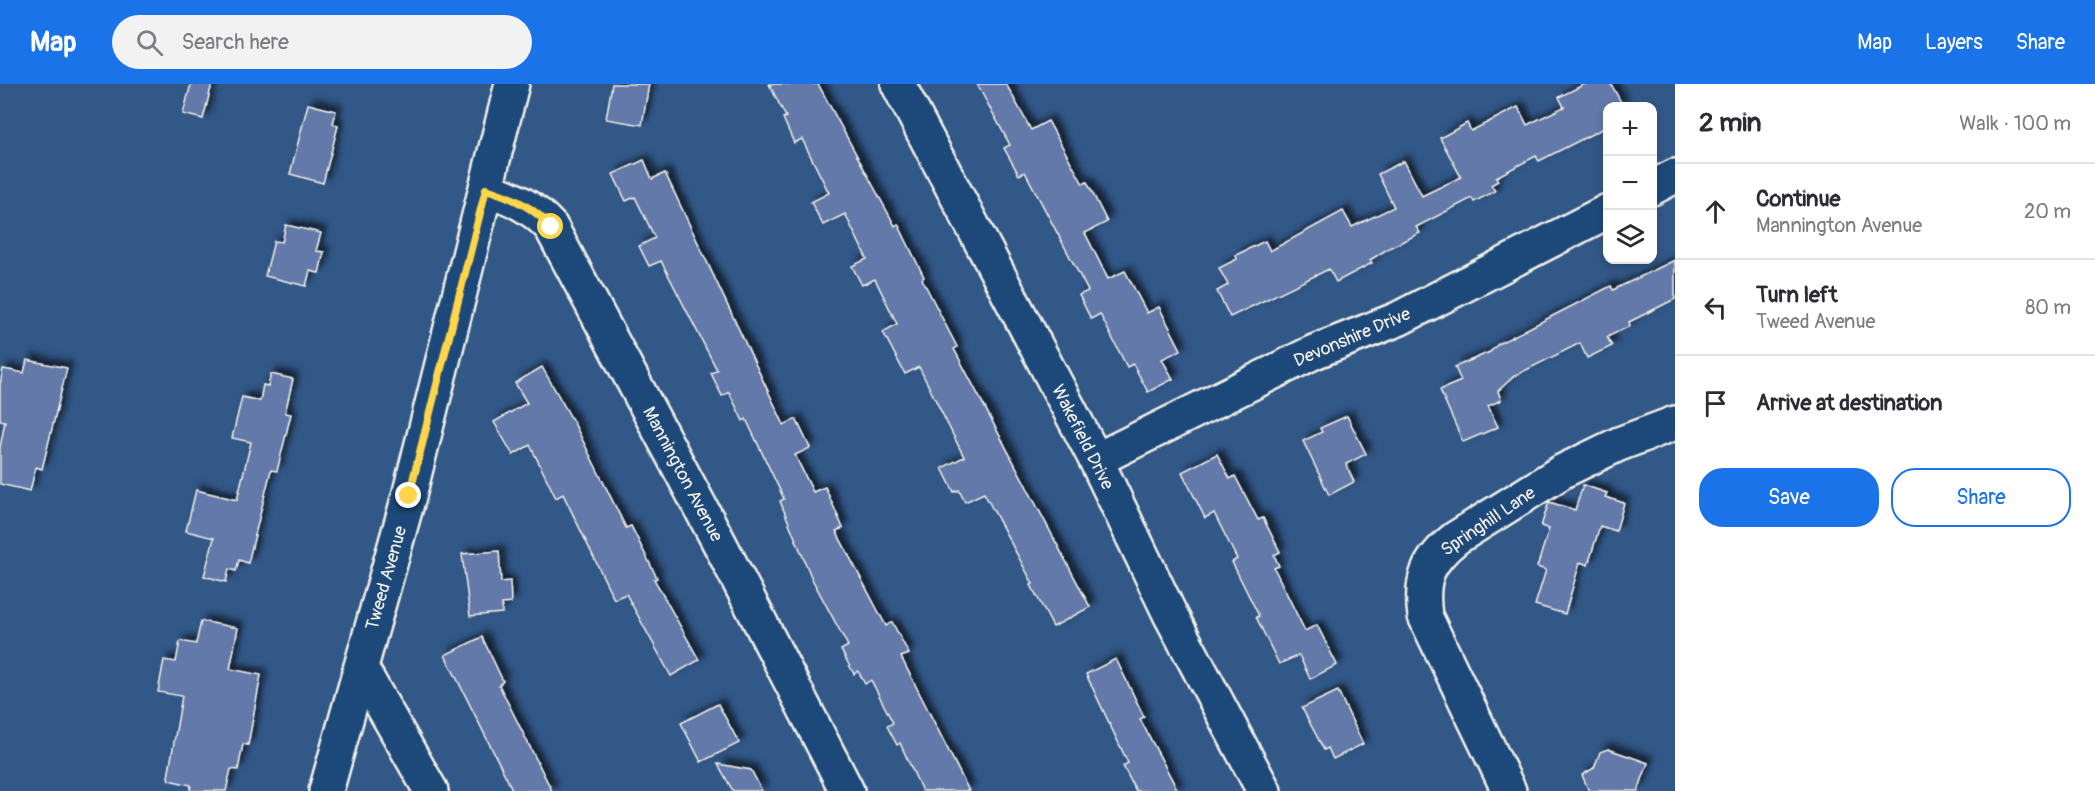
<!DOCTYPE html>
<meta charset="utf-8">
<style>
body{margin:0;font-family:Pangolin,sans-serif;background:#f2f2f3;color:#2b2b33}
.controls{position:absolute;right:18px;top:18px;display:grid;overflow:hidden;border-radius:12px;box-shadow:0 3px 9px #0003}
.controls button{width:54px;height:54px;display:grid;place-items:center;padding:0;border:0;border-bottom:2px solid #e1e1e2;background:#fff;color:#2b2b33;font:30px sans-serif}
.stop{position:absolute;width:18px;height:18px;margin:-14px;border:4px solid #ffd54a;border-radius:50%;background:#fff}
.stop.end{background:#ffd54a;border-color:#fff;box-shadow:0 2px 6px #0008}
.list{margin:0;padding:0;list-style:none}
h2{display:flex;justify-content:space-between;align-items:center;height:78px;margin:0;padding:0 24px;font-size:26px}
h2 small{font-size:20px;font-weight:400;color:#7c7c81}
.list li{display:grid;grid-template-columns:39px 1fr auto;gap:18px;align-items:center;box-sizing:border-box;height:96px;padding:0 24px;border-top:2px solid #e1e1e2}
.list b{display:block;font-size:22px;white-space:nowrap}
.list p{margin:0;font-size:20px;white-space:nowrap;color:#7c7c81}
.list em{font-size:20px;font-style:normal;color:#7c7c81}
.actions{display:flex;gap:12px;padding:18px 24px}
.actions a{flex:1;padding:14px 0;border:2px solid #1a73e8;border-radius:24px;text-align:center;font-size:21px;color:#1a73e8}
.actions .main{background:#1a73e8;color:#fff}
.icon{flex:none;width:33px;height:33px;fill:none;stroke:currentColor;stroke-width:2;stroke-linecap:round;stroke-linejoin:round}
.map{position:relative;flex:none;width:1675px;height:707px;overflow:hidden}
header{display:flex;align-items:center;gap:36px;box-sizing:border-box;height:84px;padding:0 30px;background:#1a73e8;color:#fff}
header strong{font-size:28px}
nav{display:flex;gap:33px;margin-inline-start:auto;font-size:21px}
.search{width:420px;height:54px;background:#f2f2f3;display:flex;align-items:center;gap:15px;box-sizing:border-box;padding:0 21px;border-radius:33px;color:#7c7c81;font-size:22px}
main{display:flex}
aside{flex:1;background:#fff}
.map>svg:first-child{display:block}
</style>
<header>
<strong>Map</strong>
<div class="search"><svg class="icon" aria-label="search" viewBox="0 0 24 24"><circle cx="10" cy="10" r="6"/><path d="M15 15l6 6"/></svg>Search here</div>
<nav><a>Map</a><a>Layers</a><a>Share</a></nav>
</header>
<main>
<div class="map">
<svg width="1675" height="707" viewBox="0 0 1675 707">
<defs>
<filter id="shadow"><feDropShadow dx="5.5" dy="-5.5" stdDeviation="3" flood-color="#0009"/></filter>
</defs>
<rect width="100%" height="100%" fill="#325888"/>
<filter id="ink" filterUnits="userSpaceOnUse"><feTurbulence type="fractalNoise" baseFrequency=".0167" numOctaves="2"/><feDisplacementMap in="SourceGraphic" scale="12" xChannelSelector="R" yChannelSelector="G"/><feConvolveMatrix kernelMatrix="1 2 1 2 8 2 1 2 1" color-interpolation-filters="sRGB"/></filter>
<g filter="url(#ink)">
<g fill="#6279a9" stroke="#f4f1e8" stroke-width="1.5" filter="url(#shadow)">
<path d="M191,0H212L203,35L183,30Z"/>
<path d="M612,0H649L642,41L606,35Z"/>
<path d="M769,0H818L895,142L898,140L924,193L922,195L957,263L954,265L1090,523L1053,543L1031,501L1033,500L984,409L965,418L959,406L954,408L942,384L964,373L919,283L905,290L883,248L897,240L875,195L862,201L852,182L867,175L845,130L823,141L811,118L829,109L802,55L794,59L783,34L786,33Z"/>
<path d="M977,0H1006L1031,46L1048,37L1083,100L1087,98L1107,138L1085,149L1108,195L1125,187L1147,229L1159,223L1181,266L1162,275L1173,295L1148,308L1133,280L1127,283L1100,230L1091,235L1079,211L1088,207L1025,88L1019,91L1004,64L1010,61Z"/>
<path d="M1585,0H1611L1623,22H1608V42L1539,77L1536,72L1496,93L1498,97L1491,101L1495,107L1474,118L1472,114L1416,143L1420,149L1389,164L1370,176L1372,179L1336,198L1329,185L1230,233L1217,207L1228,201L1219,184L1237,175L1236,171L1265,157L1270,167L1343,127L1352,143L1394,123L1378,90L1404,77L1422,112L1461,93L1440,54L1467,39L1471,47L1518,23L1527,41L1564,23L1559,13Z"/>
<path d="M308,20L336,27L333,40L338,42L323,99L290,90Z"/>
<path d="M644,76L652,95L665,89L784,341L796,335L810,364L795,371L813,408L825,403L843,444L836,447L886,542L892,538L909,570L901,573L969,707H922L900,659L897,661L887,642L893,639L871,596L865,600L858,587L854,590L841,566L848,562L812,495L780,417L784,415L746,335L743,337L729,308L722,312L711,289L717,286L661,177L649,182L639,162L655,154L635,113L626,117L613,90Z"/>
<path d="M286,141L321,149L316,167L324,168L319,189L310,187L306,202L265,192L274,157L282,158Z"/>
<path d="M1675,176V215L1629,238L1630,242L1607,253L1612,262L1587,274L1580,259L1514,292L1498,307L1501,316L1488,322L1498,343L1463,358L1440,306L1461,297L1455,283L1490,268L1498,260L1611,202L1613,206Z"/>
<path d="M27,276L67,284L42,385L36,383L30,407L0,400V364L5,337L0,336V301L3,285L24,289Z"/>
<path d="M542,283L574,339L626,444L631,442L657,494L654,495L699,576L671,592L626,510L614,515L563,410L556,414L530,361L513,371L494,338L527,319L515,299Z"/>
<path d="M271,290L293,295L285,329L291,330L277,387L271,386L248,479L239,476L236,487L229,485L226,498L204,492L214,454L186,447L196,406L237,416L251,358L232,354L242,313L260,317L263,301L268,302Z"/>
<path d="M1347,332L1366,370L1346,380L1354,398L1329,411L1303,357L1322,348L1320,344Z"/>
<path d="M1217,370L1230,395L1235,392L1258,436L1263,434L1280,468L1274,471L1279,482L1274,484L1305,547L1317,541L1337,581L1310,595L1299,571L1279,580L1256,533L1259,532L1232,478L1237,475L1214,429L1205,434L1182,388Z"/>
<path d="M1583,401L1607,409L1605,413L1624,419L1616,447L1600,442L1588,481L1580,478L1565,530L1535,521L1546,486L1537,483L1549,445L1541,442L1549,418L1575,426Z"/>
<path d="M499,467L501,498L510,497L511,519L502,520V529L470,532L462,470Z"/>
<path d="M201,537L238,544L230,585L261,591L248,661L243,660L238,686L231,685L226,707H190L191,701L169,696L168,693L182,612L158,608L164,576L176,578L180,557L196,560Z"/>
<path d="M482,553L503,597L499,601L552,707H513L445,571Z"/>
<path d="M1116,575L1144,633L1140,635L1178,707H1136L1123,682L1128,679L1086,590Z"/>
<path d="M1338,607L1363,660L1333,675L1328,664L1324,666L1302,624Z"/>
<path d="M718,620L739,659L701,678L681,639Z"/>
<path d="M1608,665L1648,679L1638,707H1589L1582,691L1594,684L1600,668Z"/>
<path d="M718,680L751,686L762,707H733Z"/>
</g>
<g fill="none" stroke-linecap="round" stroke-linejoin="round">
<g stroke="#f4f1e8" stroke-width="38">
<g id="minor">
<path d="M898,0L1096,376L1170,530L1264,707"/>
<path d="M1652,104L1675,92"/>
<path d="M486,105C511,113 533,123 551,143L720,460L847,707"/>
<path d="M1096,376L1314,268L1398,235L1608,127"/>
<path d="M361,584L431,707"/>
<path d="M326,707L409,412L512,0"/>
<path d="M1509,707L1425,532C1420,495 1427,477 1456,454L1563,387L1619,360L1675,339"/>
</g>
</g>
<use href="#minor" stroke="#1f4a7a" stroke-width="33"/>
</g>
</g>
<g fill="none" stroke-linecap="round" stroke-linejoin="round" filter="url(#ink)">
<path stroke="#ffd54a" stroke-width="8" d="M409,412L486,105C512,113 533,123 551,143"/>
</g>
<g text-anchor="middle" stroke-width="4.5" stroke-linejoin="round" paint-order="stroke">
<g font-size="18" fill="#f4f1e8" stroke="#1f4a7a">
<text transform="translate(1352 253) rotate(-23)" y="6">Devonshire Drive</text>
<text transform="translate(1083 353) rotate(63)" y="6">Wakefield Drive</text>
<text transform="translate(683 390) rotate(62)" y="6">Mannington Avenue</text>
<text transform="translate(1488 437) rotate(-34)" y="6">Springhill Lane</text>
<text transform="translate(386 494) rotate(-74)" y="6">Tweed Avenue</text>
</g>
</g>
</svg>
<div class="controls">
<button>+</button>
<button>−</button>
<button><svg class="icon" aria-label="layers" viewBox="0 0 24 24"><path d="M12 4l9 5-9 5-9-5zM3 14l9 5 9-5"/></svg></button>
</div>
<div class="stop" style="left:551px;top:143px"></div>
<div class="stop end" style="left:409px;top:412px"></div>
</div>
<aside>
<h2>2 min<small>Walk · 100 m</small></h2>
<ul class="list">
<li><svg class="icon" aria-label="ahead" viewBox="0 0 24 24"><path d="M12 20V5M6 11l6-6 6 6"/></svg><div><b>Continue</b><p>Mannington Avenue</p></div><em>20 m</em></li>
<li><svg class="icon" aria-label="left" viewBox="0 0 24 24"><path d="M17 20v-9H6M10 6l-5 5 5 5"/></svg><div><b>Turn left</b><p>Tweed Avenue</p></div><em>80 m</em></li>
<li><svg class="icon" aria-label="arrive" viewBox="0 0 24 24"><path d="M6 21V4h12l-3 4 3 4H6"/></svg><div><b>Arrive at destination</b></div></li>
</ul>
<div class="actions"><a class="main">Save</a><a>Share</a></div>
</aside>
</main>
